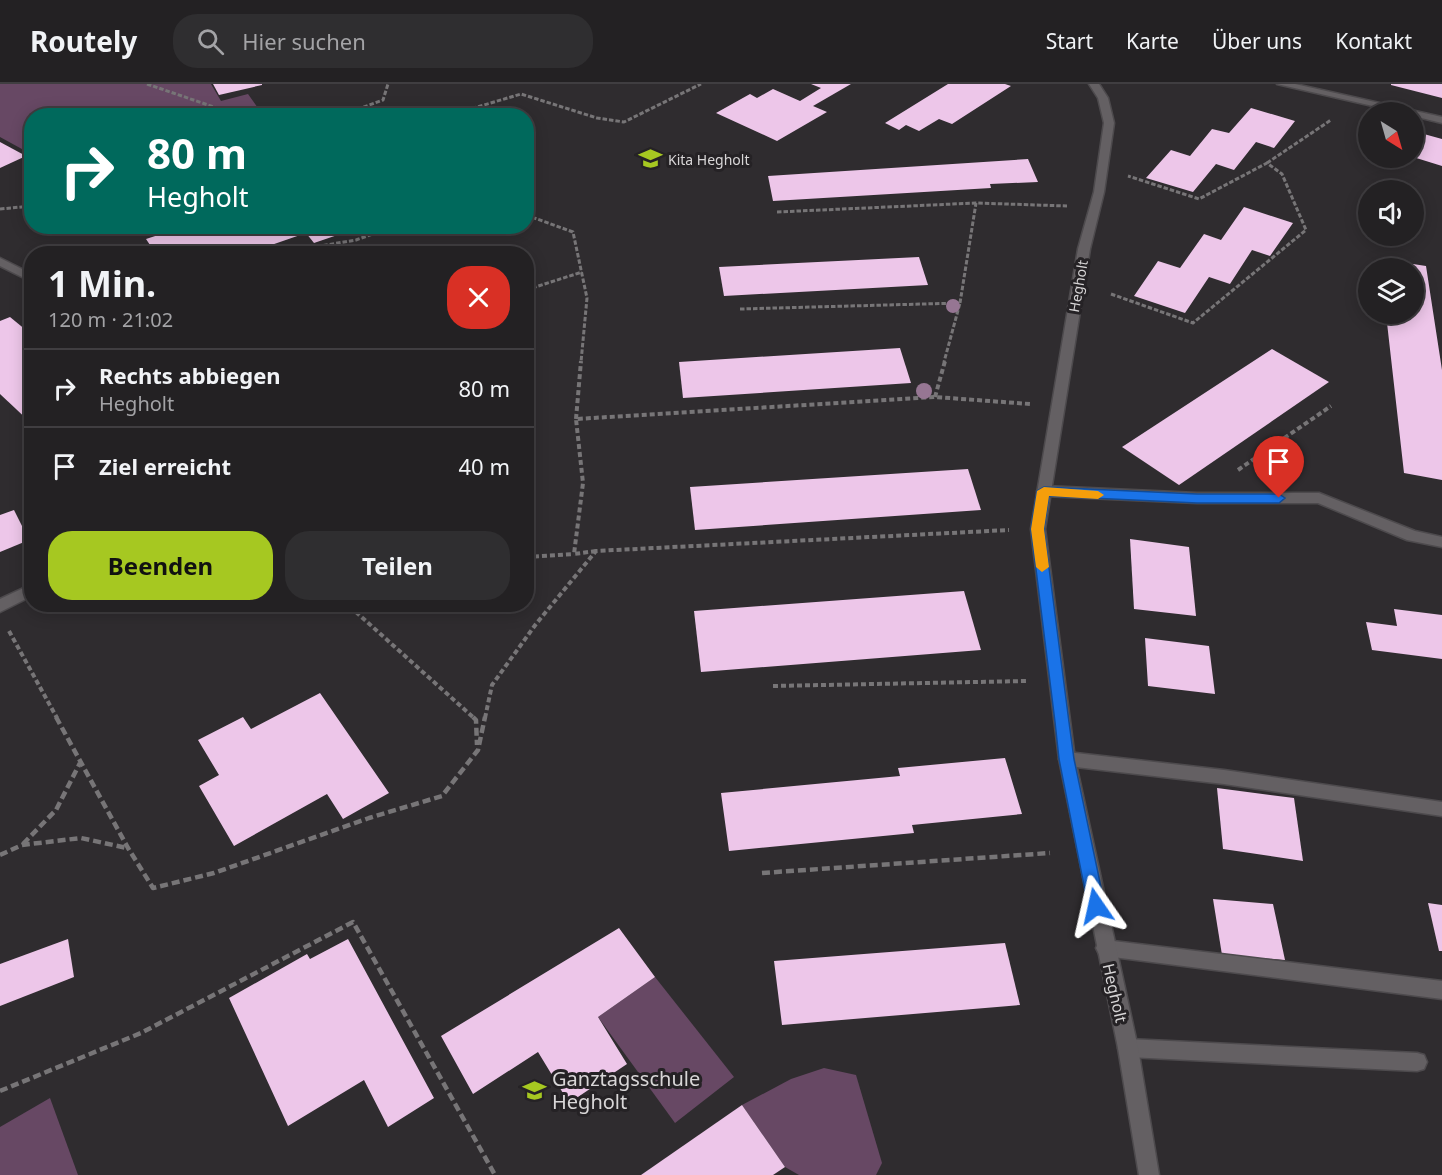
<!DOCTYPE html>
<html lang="de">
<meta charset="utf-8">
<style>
body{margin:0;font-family:"Noto Sans",sans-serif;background:#2f2e30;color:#f1f3f6;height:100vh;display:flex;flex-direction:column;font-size:22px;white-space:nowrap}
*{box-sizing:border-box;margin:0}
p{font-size:20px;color:#a3a3a6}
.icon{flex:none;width:33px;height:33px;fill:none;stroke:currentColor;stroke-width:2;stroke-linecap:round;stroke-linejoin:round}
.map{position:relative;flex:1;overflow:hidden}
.sheet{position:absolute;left:24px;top:162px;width:510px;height:366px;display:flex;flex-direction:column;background:#232123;border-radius:24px;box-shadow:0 3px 15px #0003,0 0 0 2px #403e41}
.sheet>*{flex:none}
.guide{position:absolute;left:24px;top:24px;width:510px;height:126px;border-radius:24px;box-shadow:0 3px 15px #0003,0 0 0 2px #403e41;background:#00695c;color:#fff;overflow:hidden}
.needle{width:39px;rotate:143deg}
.controls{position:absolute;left:1358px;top:18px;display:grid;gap:12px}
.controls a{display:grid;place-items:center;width:66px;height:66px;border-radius:50%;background:#232123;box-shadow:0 3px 15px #0003,0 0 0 2px #403e41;font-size:30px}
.pin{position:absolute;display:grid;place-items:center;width:51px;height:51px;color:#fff;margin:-62px -26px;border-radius:50% 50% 50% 0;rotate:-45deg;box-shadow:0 0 6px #0007}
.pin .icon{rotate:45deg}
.me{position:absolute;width:66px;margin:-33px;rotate:349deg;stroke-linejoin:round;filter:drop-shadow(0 0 4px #0008)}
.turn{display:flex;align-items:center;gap:21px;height:126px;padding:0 24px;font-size:27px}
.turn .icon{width:78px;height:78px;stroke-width:2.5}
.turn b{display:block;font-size:42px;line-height:51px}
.round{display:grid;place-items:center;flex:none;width:63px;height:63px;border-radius:24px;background:#2f2e30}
.overview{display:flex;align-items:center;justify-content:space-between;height:102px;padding:0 24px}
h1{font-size:36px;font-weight:700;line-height:45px}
.primary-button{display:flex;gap:12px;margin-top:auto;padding:12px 24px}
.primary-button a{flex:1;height:69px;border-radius:24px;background:#a6c821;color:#111;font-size:24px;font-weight:700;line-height:69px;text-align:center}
.primary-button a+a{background:#2f2e30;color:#f1f3f6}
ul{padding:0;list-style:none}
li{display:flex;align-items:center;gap:18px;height:78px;padding:0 24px;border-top:2px solid #403e41}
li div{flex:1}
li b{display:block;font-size:22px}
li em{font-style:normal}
header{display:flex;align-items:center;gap:36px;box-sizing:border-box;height:84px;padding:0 30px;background:#232123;border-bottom:2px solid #403e41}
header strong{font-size:28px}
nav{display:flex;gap:33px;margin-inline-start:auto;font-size:21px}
.search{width:420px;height:54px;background:#2f2e30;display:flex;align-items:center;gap:15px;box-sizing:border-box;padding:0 21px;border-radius:24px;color:#a3a3a6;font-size:22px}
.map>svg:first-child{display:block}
.green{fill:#674864}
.building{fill:#edc6e9}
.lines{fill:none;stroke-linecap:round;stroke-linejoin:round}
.lane-casing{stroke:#4d4a4d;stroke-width:3}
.street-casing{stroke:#4d4a4d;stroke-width:3}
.secondary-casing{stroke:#4d4a4d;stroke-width:3}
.path-far2{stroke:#777577;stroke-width:3;stroke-dasharray:4.5 2;stroke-linecap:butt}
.path-far1{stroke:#777577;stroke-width:4;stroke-dasharray:5 3;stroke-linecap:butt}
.path{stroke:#777577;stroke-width:4.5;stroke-dasharray:8 4;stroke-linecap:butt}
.lane{fill:#646063;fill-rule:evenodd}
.street{fill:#646063;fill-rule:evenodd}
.secondary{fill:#646063;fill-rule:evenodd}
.tree{fill:#967693}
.route{fill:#1a73e8;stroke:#114b97;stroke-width:1.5}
.slow{fill:#f59e0b}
.labels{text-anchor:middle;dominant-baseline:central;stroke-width:6;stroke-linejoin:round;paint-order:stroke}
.far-poi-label{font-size:14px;fill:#d8d6d7;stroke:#252225;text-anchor:start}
.far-street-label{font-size:14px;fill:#d8d6d7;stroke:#252225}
.street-label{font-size:16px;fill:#d8d6d7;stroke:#252225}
.near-poi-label{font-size:20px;fill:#d8d6d7;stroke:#252225;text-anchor:start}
</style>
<header>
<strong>Routely</strong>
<div class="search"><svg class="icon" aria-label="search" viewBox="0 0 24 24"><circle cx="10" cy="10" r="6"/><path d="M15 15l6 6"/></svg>Hier suchen</div>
<nav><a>Start</a><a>Karte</a><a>Über uns</a><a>Kontakt</a></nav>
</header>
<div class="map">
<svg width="1442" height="1091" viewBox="0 0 1442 1091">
<rect width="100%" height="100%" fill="#2f2c2f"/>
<!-- green -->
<g class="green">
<polygon points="0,0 211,0 221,17 248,10 263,31 274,28 277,31 32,32 31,76 31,70 0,53"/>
<polygon points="655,893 734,993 675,1039 598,933"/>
<polygon points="824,984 856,991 882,1079 876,1091 799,1091 785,1083 742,1021 791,995"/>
<polygon points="50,1014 78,1091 0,1091 0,1043"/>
</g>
<!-- building -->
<g class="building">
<polygon points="213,0 262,0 262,1 219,11"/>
<polygon points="811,0 851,0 813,22 827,28 777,57 716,29 750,10 757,14 773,5 800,17 821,4"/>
<polygon points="948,0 1005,0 1011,2 952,40 939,35 919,47 906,41 899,46 885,39"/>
<polygon points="1442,0 1442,14 1391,1 1391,0"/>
<polygon points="1251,24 1295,37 1274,64 1256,58 1234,86 1216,80 1193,108 1146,94 1171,66 1190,72 1212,45 1229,49"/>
<polygon points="1413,47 1442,55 1442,82 1413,73"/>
<polygon points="0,58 26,72 0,84"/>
<polygon points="1028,75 1038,98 990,100 991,104 773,117 768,92"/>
<polygon points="1244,123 1293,139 1270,172 1252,166 1230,200 1209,193 1185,229 1134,212 1158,177 1180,184 1204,150 1221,156"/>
<polygon points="186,142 361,142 361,143 314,159 306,149 245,170 240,170 234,161 209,170 156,170 146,155"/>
<polygon points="919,173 928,201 724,212 719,183"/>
<polygon points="1380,175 1426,182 1442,286 1442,396 1404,389 1386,230 1413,230 1413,184 1381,184"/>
<polygon points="10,233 32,251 32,340 0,310 0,237"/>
<polygon points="900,264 911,299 683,314 679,278"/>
<polygon points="1272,265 1329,298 1179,401 1122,363"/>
<polygon points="968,385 981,426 695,446 690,403"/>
<polygon points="14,426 29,456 0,468 0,431"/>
<polygon points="1130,455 1189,463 1196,532 1134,525"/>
<polygon points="964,507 981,566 701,588 694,527"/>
<polygon points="1394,525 1442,531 1442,575 1372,566 1366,538 1397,542"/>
<polygon points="1145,554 1209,562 1215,610 1148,602"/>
<polygon points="320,609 389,709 343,735 327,710 234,762 199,702 219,691 198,656 243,633 251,645"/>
<polygon points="1005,674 1022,730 912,741 914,749 729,767 721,709 900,692 898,684"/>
<polygon points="1217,704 1294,714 1303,777 1223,765"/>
<polygon points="1213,815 1273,820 1285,876 1222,871"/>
<polygon points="1428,819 1442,821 1442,867 1439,867"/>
<polygon points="619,844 655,893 598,933 627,980 569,1019 538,968 473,1010 441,952"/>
<polygon points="68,855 74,893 0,922 0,880"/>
<polygon points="348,855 434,1014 388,1043 364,996 288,1042 229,914 307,870 310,875"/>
<polygon points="1005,859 1020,921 782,941 774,877"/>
<polygon points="742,1021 785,1083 773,1091 641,1091"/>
</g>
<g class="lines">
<defs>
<g id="lane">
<polygon points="1044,402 1197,409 1319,409 1415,447 1442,453 1442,463 1407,456 1318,419 1197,419 1044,412 1037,407"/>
<polygon points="1067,668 1224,686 1442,718 1442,732 1224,700 1067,682 1061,680 1059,675 1061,670"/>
<polygon points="1105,856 1442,897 1442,915 1105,872 1099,870 1096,864 1099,858"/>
<polygon points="1128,955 1417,969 1424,971 1427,978 1424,985 1417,987 1128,973 1121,971 1118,964 1121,957"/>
</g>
<g id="street">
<polygon points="1277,0 1295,0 1442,33 1442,39 1413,32 1413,28 1399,28"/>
<polygon points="0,174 32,190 32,198 0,182"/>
<polygon points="32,500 32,512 0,528 0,515"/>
</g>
<polygon id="secondary" points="1089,0 1099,0 1108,14 1114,39 1104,108 1090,165 1045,445 1075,675 1138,964 1159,1091 1139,1091 1118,964 1059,675 1031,445 1078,165 1094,108 1104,39 1098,14"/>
</defs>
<!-- lane casing -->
<use href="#lane" class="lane-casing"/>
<!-- street casing -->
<use href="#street" class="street-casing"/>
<!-- secondary casing -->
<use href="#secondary" class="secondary-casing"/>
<!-- path-far2 -->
<g class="path-far2">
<polyline points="147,0 240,32"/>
<polyline points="339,32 383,16 388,0"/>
<polyline points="447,32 521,10 597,34 624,38 701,0"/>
<polyline points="1267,79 1331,36"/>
<polyline points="0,125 32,122"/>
<polyline points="777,128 976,119 1067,122"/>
<polyline points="526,131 573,148 587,214 581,278"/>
<polyline points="272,170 356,156 395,142"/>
<polyline points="526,206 582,188"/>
<polyline points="1111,210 1193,239 1306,146 1282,90 1267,79 1199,115 1128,92"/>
<polyline points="960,219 976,119"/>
<polyline points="740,225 960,219 944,278"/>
</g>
<!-- path-far1 -->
<g class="path-far1">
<polyline points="935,313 945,277"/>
<polyline points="576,335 581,277"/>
<polyline points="1238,386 1331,322"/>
<polyline points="596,467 574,470 583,399 576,335 935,313 1030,320"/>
<polyline points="526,473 574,470"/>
<polyline points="354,520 356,528 474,634"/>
<polyline points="9,547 57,634"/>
<polyline points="773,602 1026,597"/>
<polyline points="485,634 492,601 536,540 596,467 1009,446"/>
</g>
<!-- path -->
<g class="path">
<polyline points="56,633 128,764 153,804 214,789 369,734 442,712 478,666 485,633"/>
<polyline points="473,633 476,636 477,661"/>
<polyline points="23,760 56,726 80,679"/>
<polyline points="0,771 22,761 81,754 127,764"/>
<polyline points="762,789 1050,769"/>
<polyline points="0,1007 141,949 353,838 495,1091"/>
</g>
<!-- lane -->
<use href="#lane" class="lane"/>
<!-- street -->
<use href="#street" class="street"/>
<!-- secondary -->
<use href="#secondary" class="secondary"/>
</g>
<!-- trees -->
<g class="tree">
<circle cx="953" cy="222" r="7"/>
<circle cx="924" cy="307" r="8"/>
</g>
<!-- route -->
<polygon class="route" points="1044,403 1197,410 1279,410 1285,414 1279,419 1197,419 1049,412 1044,445 1069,638 1074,675 1105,822 1102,827 1096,829 1091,827 1088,822 1059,675 1055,638 1031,445 1037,407"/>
<!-- slow -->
<polygon class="slow" points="1044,403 1098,407 1104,411 1098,415 1049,412 1044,445 1049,483 1042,488 1036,483 1031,445 1037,407"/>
<!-- icons -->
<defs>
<symbol id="school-bare" viewBox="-9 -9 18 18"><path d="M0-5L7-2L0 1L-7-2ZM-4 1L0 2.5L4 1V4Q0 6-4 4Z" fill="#a6c821" stroke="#252225" stroke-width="2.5" paint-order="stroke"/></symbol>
</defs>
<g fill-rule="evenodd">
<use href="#school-bare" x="634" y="58" width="33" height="33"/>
<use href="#school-bare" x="518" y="990" width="33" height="33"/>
</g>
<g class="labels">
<!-- far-poi labels -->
<g class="far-poi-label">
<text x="668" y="75">Kita Hegholt</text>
</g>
<!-- far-street labels -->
<g class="far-street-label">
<text transform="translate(1078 202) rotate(-80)">Hegholt</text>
</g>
<!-- street labels -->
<g class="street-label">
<text transform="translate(1115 909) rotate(77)">Hegholt</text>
</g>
<!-- near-poi labels -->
<g class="near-poi-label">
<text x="552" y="994">Ganztagsschule<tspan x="552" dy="23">Hegholt</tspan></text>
</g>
</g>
</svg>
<div class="controls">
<a><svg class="needle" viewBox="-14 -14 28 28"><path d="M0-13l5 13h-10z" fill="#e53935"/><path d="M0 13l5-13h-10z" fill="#a3a3a6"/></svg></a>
<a><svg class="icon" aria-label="sound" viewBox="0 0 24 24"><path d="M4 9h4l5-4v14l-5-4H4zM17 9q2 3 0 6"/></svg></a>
<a><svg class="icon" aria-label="layers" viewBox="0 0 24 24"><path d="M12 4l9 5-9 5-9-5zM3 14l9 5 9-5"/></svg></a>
</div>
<div class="pin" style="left:1279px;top:414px;background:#d93025"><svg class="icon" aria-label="arrive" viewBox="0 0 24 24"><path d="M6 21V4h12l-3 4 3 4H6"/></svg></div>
<svg class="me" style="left:1096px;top:822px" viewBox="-20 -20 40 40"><path d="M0-17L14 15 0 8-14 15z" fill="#1a73e8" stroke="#fff" stroke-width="4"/></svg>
<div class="guide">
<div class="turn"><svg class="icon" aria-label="right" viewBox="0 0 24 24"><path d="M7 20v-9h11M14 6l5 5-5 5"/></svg><div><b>80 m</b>Hegholt</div></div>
</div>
<section class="sheet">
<div class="overview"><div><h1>1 Min.</h1><p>120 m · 21:02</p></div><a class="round" style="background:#d93025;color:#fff"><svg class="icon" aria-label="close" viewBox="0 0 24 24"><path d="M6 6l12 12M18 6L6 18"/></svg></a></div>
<ul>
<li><svg class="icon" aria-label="right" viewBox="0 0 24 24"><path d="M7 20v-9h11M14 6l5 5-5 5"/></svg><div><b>Rechts abbiegen</b><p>Hegholt</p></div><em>80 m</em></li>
<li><svg class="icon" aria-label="arrive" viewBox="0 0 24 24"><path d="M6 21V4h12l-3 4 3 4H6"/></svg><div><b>Ziel erreicht</b></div><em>40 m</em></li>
</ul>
<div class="primary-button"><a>Beenden</a><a>Teilen</a></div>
</section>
</div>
